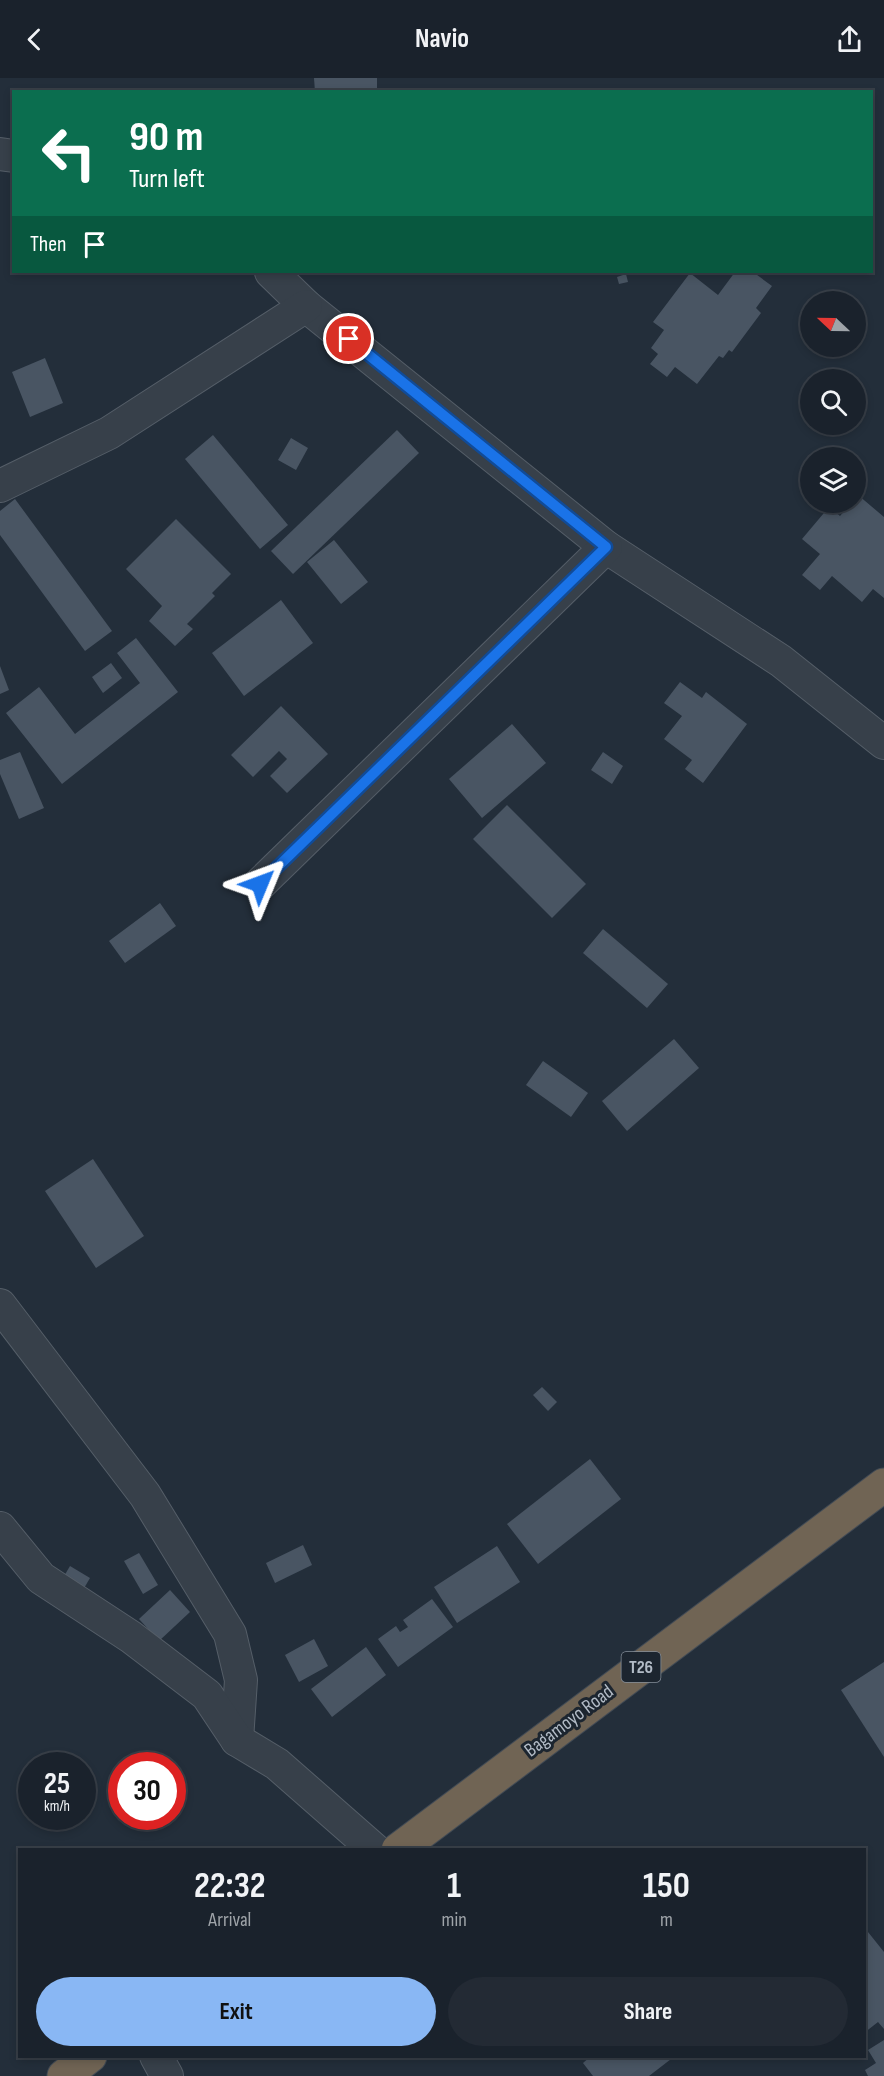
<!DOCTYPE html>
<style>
body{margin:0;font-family:"Sofia Sans Condensed",sans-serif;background:#232a34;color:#f1f3f6;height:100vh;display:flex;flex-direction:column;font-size:22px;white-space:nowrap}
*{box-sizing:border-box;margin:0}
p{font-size:20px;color:#9fa4a9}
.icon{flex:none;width:33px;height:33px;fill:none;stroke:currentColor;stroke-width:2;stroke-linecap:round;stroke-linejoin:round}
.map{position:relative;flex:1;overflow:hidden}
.side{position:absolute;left:18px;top:1770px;width:848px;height:210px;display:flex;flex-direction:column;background:#1a222c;border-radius:0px;box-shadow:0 3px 9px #0003,0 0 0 2px #383f48}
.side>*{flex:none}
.banner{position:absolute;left:12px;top:12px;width:861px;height:183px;border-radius:0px;box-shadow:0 3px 9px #0003,0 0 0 2px #383f48;background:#0b6e4f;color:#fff;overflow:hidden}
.needle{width:39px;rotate:292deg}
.tools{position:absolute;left:800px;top:213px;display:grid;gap:12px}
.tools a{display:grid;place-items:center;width:66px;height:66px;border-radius:50%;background:#1a222c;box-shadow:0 3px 9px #0003,0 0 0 2px #383f48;font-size:30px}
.speed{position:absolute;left:18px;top:1674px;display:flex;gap:12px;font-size:30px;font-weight:700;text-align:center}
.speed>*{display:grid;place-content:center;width:78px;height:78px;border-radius:50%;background:#1a222c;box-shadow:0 3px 9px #0003,0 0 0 2px #383f48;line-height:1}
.speed small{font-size:15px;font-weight:400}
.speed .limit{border:9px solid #d22;background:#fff;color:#111}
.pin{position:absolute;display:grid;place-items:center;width:51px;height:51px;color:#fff;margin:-26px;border:3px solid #fff;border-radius:50%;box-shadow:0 2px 6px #0007}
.me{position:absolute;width:66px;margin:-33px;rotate:46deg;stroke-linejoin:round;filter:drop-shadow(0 0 4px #0008)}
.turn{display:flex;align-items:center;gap:21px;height:126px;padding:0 18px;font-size:27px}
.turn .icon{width:78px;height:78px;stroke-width:2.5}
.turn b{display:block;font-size:42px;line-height:51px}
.then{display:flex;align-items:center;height:57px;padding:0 18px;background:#0003;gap:12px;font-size:22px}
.eta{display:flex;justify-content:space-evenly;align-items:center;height:102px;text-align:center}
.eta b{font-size:36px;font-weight:700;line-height:42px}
.cta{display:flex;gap:12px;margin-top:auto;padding:12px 18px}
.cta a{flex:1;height:69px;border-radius:36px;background:#89b7f4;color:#111;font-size:24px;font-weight:700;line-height:69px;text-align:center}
.cta a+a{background:#232a34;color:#f1f3f6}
header{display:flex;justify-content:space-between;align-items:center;height:78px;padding:0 18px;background:#1a222c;font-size:27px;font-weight:700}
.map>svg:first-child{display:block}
.building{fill:#495563}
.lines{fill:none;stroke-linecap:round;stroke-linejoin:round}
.street-casing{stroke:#555e68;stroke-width:34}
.highway-casing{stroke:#424b55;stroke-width:35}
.street{stroke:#37404a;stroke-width:32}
.highway{stroke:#706454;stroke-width:33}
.route-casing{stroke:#114b97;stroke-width:15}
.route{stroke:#1a73e8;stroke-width:10}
.labels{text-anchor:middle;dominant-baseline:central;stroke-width:6;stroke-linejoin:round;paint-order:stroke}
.shield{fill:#1c252f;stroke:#858e99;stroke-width:1.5}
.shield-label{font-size:18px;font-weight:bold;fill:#b2bbc6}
.street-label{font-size:20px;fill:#b2bbc6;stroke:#1c252f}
</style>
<header><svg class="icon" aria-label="back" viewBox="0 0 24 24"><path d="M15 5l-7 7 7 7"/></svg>Navio<svg class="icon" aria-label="share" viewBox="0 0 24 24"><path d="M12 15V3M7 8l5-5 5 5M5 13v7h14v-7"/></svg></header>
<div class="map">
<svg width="884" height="1998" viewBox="0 0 884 1998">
<rect width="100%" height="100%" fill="#232e3a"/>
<!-- building -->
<g class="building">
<polygon points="314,0 377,0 377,11 315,14"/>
<polygon points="735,194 753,194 772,208 756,230 761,235 732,274 729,272 723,280 719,278 697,306 675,289 667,299 650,286 658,276 651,270 664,252 653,244 690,195 718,217"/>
<polygon points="626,196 628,204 619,206 617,199"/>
<polygon points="45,280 63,325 30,339 12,294"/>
<polygon points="397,352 419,375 293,496 271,473"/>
<polygon points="213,357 288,447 260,471 185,381"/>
<polygon points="291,360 308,370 296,392 278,382"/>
<polygon points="858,417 884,439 884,520 873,511 862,524 832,498 820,512 802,497 820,476 802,461 829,429 840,438 852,424 855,424 855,421"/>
<polygon points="15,421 112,553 85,573 0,457 0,433"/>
<polygon points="176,441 231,496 212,515 215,518 187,546 193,551 175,568 149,543 162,528 126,491"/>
<polygon points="334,462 368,504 341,526 307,484"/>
<polygon points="281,522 313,565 244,618 212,575"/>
<polygon points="136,560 178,614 62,706 6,635 39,609 75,656 140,605 117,575"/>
<polygon points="111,585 122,600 103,615 92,599"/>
<polygon points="0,588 9,612 0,616"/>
<polygon points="680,604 702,620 706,614 747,646 703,705 685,691 692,682 664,661 682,638 664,625"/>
<polygon points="281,628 328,676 287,715 270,698 287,681 279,673 253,699 231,677"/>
<polygon points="512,646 546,685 482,740 449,701"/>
<polygon points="20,674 44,730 19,741 0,696 0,682"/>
<polygon points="603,674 623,688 612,706 591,692"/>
<polygon points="507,727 586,806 552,840 473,761"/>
<polygon points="160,825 176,848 125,885 109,863"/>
<polygon points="603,851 668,906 647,930 583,875"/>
<polygon points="674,961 699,990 627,1053 602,1023"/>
<polygon points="543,983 588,1015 571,1039 526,1007"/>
<polygon points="93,1081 144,1158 96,1190 45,1113"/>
<polygon points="542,1309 557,1324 548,1333 533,1317"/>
<polygon points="590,1381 621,1421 538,1486 507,1446"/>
<polygon points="303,1467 312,1487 275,1505 266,1485"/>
<polygon points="497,1468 520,1504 457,1545 434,1509"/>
<polygon points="139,1475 158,1507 143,1516 124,1483"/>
<polygon points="70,1488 90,1500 80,1517 60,1505"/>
<polygon points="170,1512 190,1534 159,1563 139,1541"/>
<polygon points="432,1521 453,1549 398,1589 378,1561 396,1548 400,1554 408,1549 403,1542"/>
<polygon points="314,1561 328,1588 299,1604 285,1577"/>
<polygon points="366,1569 386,1597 332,1639 311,1611"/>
<polygon points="884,1584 884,1679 841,1612"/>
<polygon points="864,1849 884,1874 884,1951 878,1944 864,1955"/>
<polygon points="884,1962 884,1998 868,1998 865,1992 876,1985 868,1972"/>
<polygon points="591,1978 675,1978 649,1998 593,1998 583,1985"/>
</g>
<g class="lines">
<defs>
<g id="street">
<polyline points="0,76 14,78"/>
<polyline points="271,194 306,228 606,469 781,583 884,665"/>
<polyline points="0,408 109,355 306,228"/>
<polyline points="260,806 606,469"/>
<polyline points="0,1227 145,1417 230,1556 241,1602 237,1662"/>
<polyline points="0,1450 41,1500 131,1559 207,1617 237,1662 277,1686 375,1772"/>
<polyline points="156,1978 167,1998"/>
</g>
<g id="highway">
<polyline points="398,1772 884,1407"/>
<polyline points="64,1998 90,1978"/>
</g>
</defs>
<!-- street casing -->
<use href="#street" class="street-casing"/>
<!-- highway casing -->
<use href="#highway" class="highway-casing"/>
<!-- street -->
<use href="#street" class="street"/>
<!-- highway -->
<use href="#highway" class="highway"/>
</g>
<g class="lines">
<defs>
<polyline id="route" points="260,806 606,469 349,261"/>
</defs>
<!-- route casing -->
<use href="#route" class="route-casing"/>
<!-- route -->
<use href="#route" class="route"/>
</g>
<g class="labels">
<!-- shield labels -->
<rect class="shield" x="621.5" y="1574" width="39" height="30" rx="4.5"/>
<g class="shield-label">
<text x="641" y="1589">T26</text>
</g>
<!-- street labels -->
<g class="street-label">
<text transform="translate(569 1643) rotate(-37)">Bagamoyo Road</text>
</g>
</g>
</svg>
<div class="tools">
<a><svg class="needle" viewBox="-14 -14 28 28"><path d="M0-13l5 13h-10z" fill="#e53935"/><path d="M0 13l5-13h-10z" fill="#9fa4a9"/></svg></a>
<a><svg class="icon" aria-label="search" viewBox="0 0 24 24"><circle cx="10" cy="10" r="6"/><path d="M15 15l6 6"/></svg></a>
<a><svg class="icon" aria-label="layers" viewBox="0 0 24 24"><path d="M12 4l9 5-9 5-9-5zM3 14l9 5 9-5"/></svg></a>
</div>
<div class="speed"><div>25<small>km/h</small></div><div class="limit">30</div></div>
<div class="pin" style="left:349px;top:261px;background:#d93025"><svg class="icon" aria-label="arrive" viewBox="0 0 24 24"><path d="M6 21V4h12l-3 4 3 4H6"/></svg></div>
<svg class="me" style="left:260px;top:806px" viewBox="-20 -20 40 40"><path d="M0-17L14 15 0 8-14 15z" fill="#1a73e8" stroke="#fff" stroke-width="4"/></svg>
<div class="banner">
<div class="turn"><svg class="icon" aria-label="left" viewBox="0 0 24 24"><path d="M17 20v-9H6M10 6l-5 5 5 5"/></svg><div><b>90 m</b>Turn left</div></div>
<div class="then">Then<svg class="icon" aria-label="arrive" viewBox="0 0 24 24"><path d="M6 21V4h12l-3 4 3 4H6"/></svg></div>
</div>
<section class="side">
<div class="eta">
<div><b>22:32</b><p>Arrival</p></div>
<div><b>1</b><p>min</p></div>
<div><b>150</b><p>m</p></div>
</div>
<div class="cta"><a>Exit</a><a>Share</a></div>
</section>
</div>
